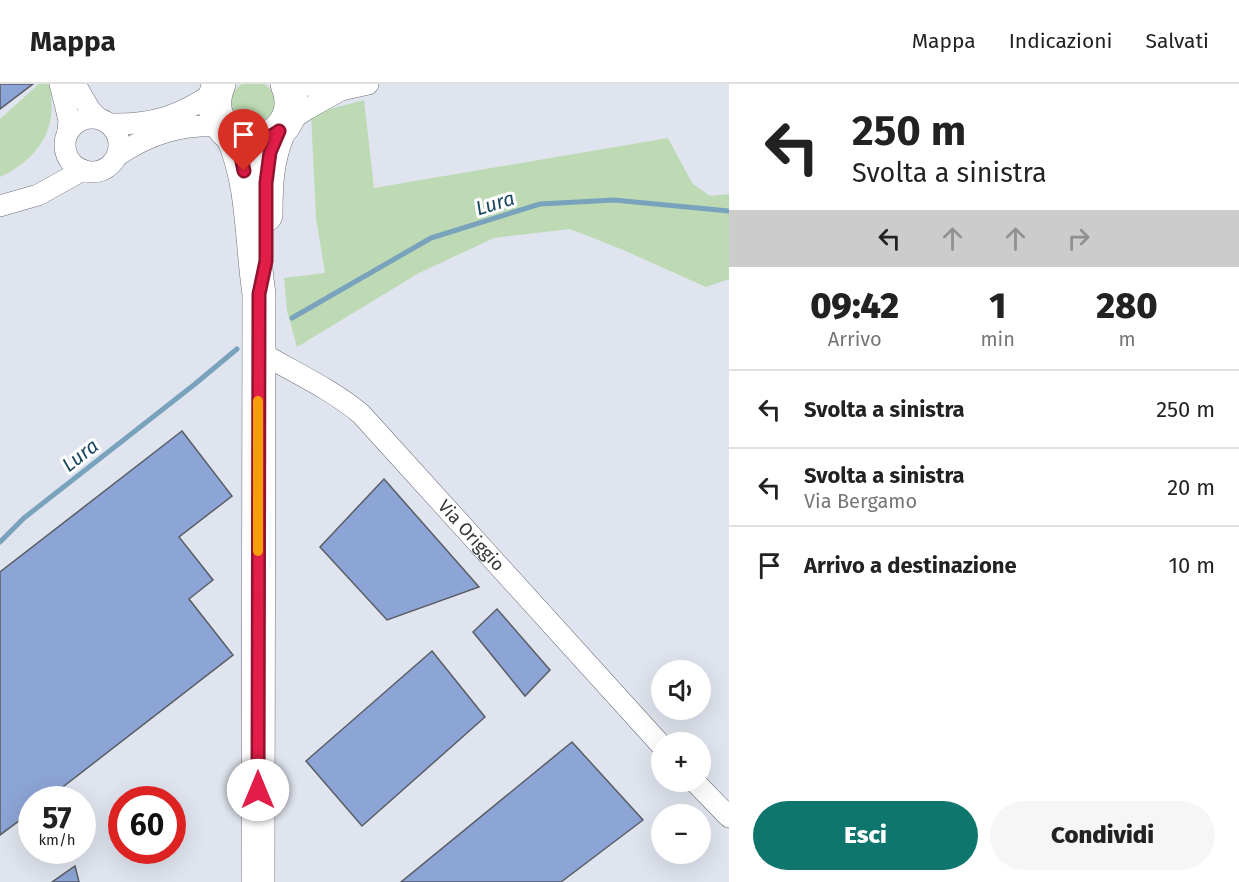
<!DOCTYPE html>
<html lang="it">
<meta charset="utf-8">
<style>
body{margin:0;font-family:"Fira Sans",sans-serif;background:#f6f6f6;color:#222;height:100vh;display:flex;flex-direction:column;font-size:22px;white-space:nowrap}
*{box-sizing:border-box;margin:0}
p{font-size:20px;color:#767676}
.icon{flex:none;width:33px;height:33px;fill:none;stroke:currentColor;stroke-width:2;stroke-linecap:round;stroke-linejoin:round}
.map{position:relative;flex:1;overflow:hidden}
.details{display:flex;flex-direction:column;background:#fff;width:510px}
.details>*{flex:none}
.banner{background:#fff;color:#222;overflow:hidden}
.fabs{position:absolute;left:651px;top:576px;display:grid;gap:12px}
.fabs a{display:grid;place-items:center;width:60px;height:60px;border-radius:50%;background:#fff;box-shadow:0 6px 24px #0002;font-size:30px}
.speed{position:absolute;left:18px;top:702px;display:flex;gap:12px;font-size:30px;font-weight:700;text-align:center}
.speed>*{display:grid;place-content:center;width:78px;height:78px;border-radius:50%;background:#fff;box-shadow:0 6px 24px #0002;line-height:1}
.speed small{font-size:15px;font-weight:400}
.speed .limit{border:9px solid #d22;background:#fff;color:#111}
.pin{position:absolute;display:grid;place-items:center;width:51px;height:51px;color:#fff;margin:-62px -26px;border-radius:50% 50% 50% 0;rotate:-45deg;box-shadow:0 0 6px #0007}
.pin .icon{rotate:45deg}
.me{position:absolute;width:66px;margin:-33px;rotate:0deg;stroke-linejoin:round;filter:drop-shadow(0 0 4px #0008)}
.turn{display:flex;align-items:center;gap:21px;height:126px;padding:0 24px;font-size:27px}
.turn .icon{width:78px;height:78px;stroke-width:2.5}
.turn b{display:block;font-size:42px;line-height:51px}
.lanes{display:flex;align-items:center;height:57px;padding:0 24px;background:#0003;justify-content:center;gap:30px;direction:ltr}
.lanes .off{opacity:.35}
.eta{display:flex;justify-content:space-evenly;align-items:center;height:102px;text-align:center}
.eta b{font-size:36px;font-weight:800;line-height:42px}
.button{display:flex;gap:12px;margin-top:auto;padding:12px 24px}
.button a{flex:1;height:69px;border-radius:36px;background:#0f766e;color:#fff;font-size:24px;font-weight:800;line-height:69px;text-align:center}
.button a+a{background:#f6f6f6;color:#222}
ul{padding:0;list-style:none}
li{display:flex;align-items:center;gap:18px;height:78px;padding:0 24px;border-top:2px solid #e0e0e0}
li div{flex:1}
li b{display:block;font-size:22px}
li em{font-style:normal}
header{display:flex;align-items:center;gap:36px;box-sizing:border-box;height:84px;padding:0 30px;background:#fff;border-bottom:2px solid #e0e0e0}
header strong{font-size:28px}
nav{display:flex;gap:33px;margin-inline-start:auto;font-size:21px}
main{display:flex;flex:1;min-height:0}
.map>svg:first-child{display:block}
.green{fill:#bddab4}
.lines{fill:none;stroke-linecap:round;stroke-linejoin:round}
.stream{stroke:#79a2bd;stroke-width:5}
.building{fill:#8ca4d6;stroke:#595d65;stroke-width:1.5}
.street-casing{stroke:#6c7079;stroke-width:22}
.primary-casing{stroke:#6c7079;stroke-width:34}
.street{stroke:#fff;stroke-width:21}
.primary{stroke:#fff;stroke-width:33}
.route-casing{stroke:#92132f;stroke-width:15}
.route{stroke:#e11d48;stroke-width:10}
.slow{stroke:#f59e0b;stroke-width:10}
.labels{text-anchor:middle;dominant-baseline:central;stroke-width:6;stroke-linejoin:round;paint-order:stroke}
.street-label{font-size:18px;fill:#34363a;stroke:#fff}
.water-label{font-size:20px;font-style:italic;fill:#1a4760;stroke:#fff}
</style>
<header>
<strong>Mappa</strong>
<nav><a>Mappa</a><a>Indicazioni</a><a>Salvati</a></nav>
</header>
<main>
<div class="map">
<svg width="729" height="798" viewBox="0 0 729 798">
<rect width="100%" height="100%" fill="#dfe4ee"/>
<!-- green -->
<g class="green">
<circle cx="253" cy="19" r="22"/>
<path d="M39,0H50C51,12 53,27 50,38C44,64 23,83 0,93V35Z"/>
<polygon points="364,16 374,104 668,54 692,99 710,112 729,110 729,195 706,203 621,165 570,145 494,154 419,189 297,263 287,227 284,194 325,189 316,134 311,30"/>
</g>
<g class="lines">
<!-- stream -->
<g class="stream">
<polyline points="292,234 431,154 540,120 614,116 729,127"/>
<polyline points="0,458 24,434 195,300 237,265"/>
</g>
</g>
<!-- building -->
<g class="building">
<polygon points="0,0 33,0 0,25"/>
<polygon points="182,347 232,412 179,453 213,496 189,515 233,571 46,716 32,716 32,727 0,751 0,488"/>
<polygon points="384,395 479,503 387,536 320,463"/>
<polygon points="497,525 550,586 525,612 473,548"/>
<polygon points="432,567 485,633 362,742 306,677"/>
<polygon points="572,658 643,736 561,798 401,798"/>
<polygon points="75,782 79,798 52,798"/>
</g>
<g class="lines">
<defs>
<g id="street">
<polyline points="60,0 69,36 68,47"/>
<polyline points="75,0 90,26 97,33"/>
<polyline points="301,0 341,6"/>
<circle cx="92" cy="61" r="27"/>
<polyline points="286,39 307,25 341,6 368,0"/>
<path d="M110,40C153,41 181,32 216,7"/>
<path d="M117,72C150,49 182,40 222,42"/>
<polyline points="0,122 38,111 83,86"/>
<path id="s1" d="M258,267C293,288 330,304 361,330L662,662"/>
<polyline points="695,698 729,733"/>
</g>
<g id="primary">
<path d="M219,0C214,12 212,24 219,36C242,81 308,49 287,0"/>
<path d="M232,51C254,101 251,157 259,210L258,798"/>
<path d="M266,131C266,99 267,76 279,47"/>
</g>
</defs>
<!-- street casing -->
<use href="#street" class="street-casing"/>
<!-- primary casing -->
<use href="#primary" class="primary-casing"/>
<!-- street -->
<use href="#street" class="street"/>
<!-- primary -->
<use href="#primary" class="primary"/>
</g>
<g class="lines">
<defs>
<path id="route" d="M244,87L240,68L232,51C250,60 264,58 279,47L270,68L266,99V177L259,210L258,706"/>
</defs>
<!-- route casing -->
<use href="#route" class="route-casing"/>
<!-- route -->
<use href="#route" class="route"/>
<!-- slow -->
<polyline class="slow" points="258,467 258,317"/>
</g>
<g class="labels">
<!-- street labels -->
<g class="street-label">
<text stroke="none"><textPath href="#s1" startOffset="285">Via Origgio</textPath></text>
</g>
<!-- water labels -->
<g class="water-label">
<text transform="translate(495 119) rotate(-17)">Lura</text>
<text transform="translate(80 371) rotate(-38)">Lura</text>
</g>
</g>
</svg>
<div class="fabs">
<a><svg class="icon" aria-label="sound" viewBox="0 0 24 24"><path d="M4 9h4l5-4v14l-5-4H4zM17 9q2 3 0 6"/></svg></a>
<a>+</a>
<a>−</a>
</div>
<div class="speed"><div>57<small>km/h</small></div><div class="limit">60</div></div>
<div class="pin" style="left:244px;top:87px;background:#d93025"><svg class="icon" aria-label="arrive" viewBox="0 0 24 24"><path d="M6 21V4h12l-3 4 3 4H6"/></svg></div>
<svg class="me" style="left:258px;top:706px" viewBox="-20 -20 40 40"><circle r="19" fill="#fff"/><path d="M0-13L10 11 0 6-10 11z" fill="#e11d48"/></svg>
</div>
<section class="details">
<div class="banner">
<div class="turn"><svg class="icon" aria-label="left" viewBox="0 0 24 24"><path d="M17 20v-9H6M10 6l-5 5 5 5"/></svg><div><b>250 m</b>Svolta a sinistra</div></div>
<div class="lanes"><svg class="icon" aria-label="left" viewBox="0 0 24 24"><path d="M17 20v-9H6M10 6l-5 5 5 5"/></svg><svg class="icon off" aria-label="ahead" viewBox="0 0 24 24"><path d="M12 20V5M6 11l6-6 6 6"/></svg><svg class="icon off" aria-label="ahead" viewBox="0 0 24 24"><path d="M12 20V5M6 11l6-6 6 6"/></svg><svg class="icon off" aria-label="right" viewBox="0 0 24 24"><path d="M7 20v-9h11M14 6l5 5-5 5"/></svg></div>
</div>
<div class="eta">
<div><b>09:42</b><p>Arrivo</p></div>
<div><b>1</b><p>min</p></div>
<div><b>280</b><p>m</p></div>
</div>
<ul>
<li><svg class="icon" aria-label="left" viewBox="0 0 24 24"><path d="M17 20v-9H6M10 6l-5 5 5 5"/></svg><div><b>Svolta a sinistra</b></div><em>250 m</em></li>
<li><svg class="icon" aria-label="left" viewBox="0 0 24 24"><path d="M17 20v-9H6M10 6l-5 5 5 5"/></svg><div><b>Svolta a sinistra</b><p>Via Bergamo</p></div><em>20 m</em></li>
<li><svg class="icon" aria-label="arrive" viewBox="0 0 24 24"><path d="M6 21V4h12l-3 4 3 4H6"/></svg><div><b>Arrivo a destinazione</b></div><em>10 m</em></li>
</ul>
<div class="button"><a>Esci</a><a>Condividi</a></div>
</section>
</main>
